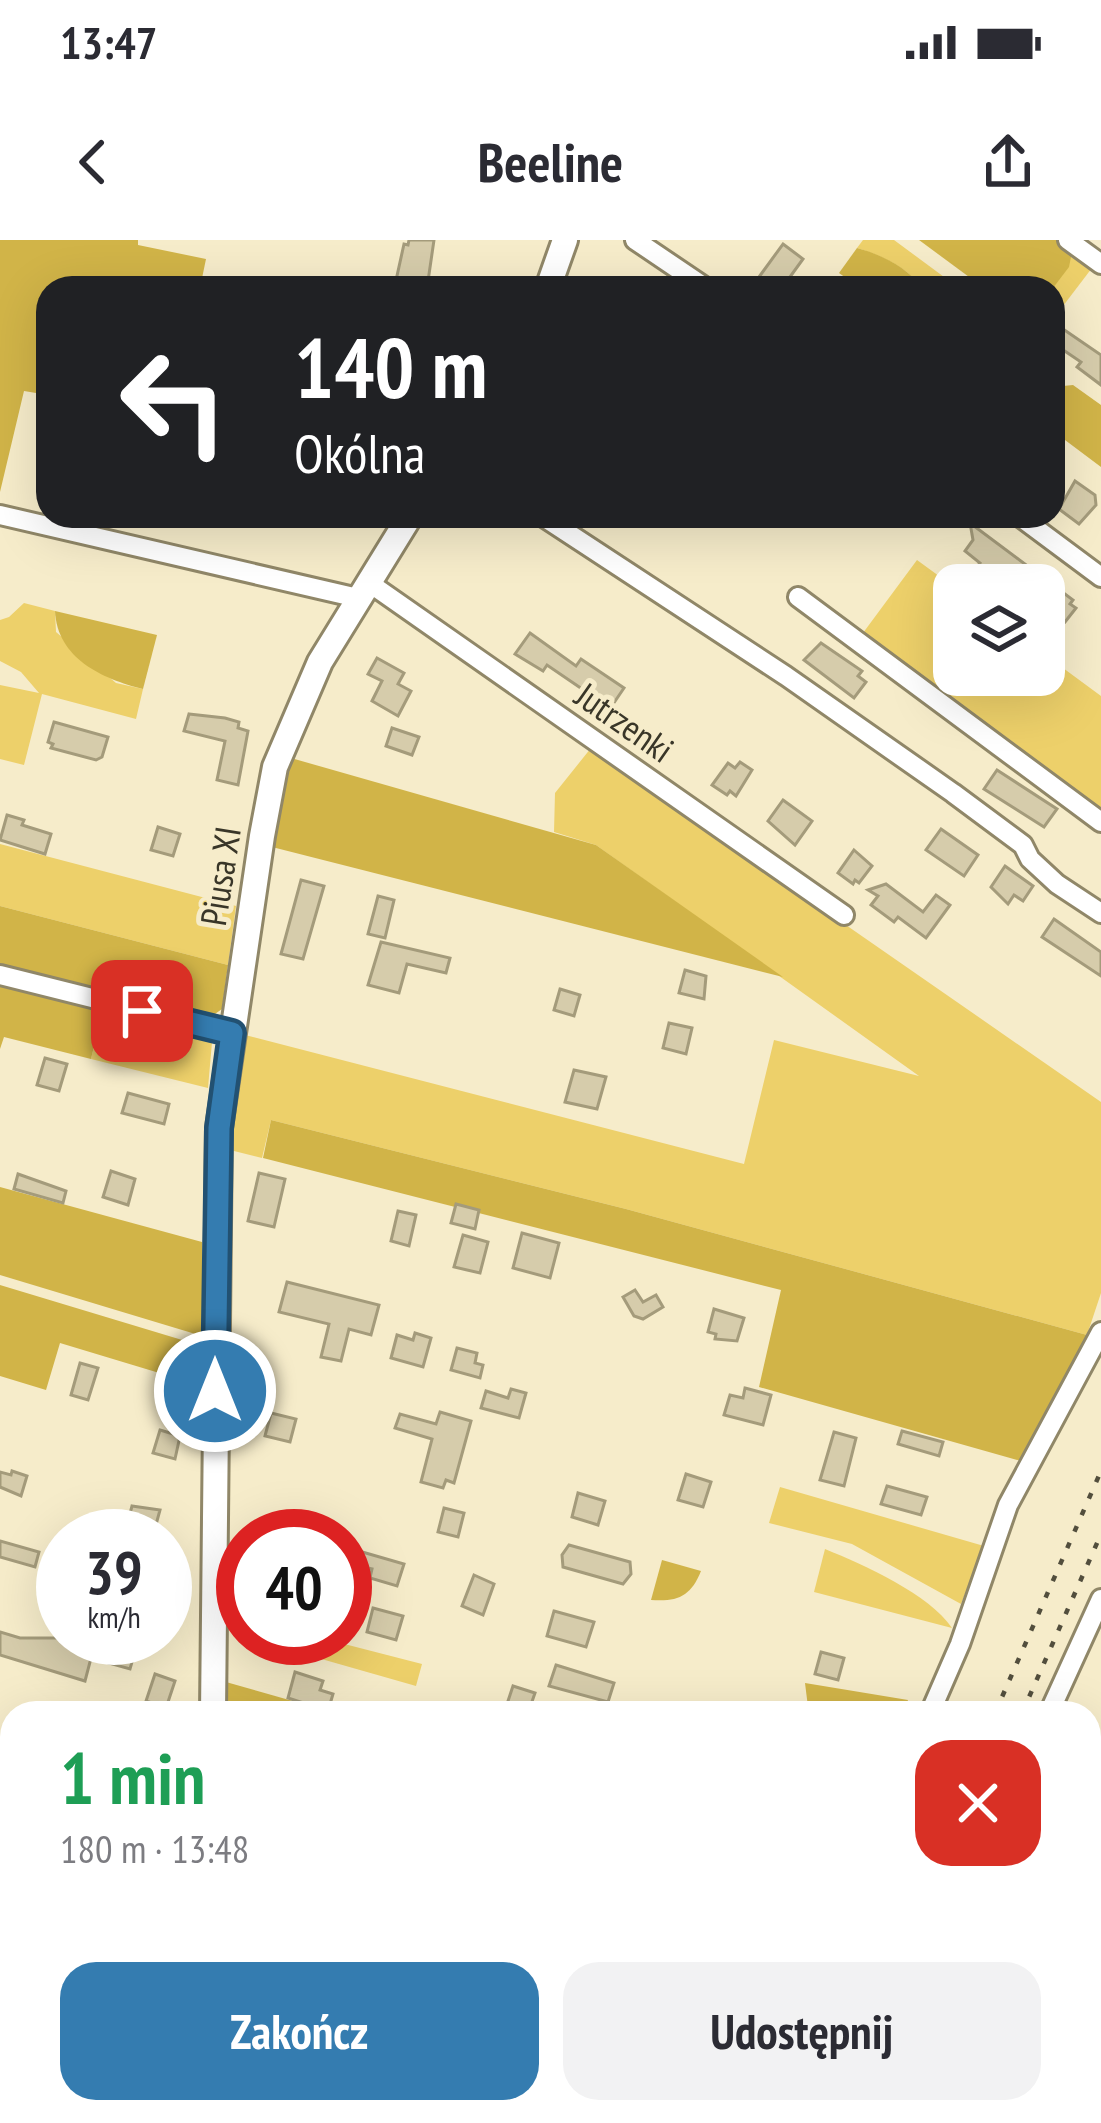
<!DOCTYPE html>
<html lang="pl">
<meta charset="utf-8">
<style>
body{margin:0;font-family:"PT Sans Narrow",sans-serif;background:#f2f2f3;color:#2b2b33;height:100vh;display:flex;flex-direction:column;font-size:45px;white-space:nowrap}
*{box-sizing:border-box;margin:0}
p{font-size:39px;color:#7c7c81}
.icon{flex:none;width:66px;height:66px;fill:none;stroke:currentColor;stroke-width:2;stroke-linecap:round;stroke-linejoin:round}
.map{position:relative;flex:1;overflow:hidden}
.drawer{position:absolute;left:0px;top:1461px;width:1101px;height:423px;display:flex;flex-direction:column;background:#fff;border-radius:36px 36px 0 0;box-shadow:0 12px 48px #0002}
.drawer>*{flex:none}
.hud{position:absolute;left:36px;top:36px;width:1029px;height:252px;border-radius:36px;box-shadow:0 12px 48px #0002;background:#202124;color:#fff;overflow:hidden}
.controls{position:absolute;left:933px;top:324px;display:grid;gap:24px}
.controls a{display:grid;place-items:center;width:132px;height:132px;border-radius:24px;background:#fff;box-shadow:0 12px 48px #0002;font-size:60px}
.speed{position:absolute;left:36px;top:1269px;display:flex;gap:24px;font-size:60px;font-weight:700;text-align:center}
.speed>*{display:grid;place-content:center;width:156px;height:156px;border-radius:50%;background:#fff;box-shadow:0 12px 48px #0002;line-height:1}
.speed small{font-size:30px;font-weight:400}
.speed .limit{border:18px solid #d22;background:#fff;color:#111}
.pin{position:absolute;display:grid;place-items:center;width:102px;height:102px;color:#fff;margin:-51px;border-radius:24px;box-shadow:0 6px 18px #0006}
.me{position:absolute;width:132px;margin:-66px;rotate:0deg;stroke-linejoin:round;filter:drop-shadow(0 0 9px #0008)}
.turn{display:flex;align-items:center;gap:42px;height:252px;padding:0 60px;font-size:54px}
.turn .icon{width:156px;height:156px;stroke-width:2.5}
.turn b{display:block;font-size:84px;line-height:102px}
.round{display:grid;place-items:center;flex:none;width:126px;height:126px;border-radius:36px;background:#f2f2f3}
.summary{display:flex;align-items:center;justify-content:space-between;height:204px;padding:0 60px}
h1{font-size:72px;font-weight:800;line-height:90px;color:#1e9e55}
.action{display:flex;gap:24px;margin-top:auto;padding:24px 60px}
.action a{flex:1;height:138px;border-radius:36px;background:#347cb0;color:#fff;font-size:48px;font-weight:800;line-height:138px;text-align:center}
.action a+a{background:#f2f2f3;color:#2b2b33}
.status{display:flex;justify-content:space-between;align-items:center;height:84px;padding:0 60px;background:#fff;direction:ltr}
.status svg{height:33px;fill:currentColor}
header{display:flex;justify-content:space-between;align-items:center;height:156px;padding:0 60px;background:#fff;font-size:54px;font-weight:800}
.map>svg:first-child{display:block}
.green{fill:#edd06a}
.forest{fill:#d1b448}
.building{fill:#d6ccab;stroke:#a49b7b;stroke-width:3}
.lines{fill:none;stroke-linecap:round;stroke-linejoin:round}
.minor-casing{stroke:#908768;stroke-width:24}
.tertiary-casing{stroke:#908768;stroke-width:30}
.minor{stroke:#fff;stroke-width:18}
.tertiary{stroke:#fff;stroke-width:24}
.rail{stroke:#524e3d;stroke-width:4.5;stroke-dasharray:6 12;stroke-linecap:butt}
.route-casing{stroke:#225172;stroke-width:30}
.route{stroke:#347cb0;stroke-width:21}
.labels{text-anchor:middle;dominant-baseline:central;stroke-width:10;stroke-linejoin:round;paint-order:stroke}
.street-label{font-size:36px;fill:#393628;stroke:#f6ecca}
</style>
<div class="status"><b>13:47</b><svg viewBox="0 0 49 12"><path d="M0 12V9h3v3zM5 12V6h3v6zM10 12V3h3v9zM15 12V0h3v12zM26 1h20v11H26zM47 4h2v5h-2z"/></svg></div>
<header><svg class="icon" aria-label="back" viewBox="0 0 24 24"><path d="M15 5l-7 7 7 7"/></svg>Beeline<svg class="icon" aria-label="share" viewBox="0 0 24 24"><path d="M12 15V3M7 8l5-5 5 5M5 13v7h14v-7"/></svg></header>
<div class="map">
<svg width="1101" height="1883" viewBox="0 0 1101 1883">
<rect width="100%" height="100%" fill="#f6ecca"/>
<!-- green -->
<g class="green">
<path d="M863,0H894L959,48H923C906,27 883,16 857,8Z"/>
<polygon points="1072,12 1095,24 1063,66 1053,58 1053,48"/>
<polygon points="917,320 954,347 954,435 1044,435 1044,414 1101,456 1101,572 860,397"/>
<polygon points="24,363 55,371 56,392 116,443 143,449 136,479 42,454 24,525 0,519 0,445 39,453 21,432 0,421 0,380 9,377"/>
<polygon points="591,508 1101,862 1101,1053 1087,1095 626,969 271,880 262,918 230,910 245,795 744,924 774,800 919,836 596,605 554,592 555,553"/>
<polygon points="0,604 236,666 228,725 0,666"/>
<polygon points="103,769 212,802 208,848 91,819"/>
<polygon points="780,1247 984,1306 961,1364 852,1304 769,1283"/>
<path d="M825,1309C864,1325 929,1354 952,1388L814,1352Z"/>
<polygon points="248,1398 321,1398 422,1424 416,1446"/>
</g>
<!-- forest -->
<g class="forest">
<polygon points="0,0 138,0 138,5 206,19 200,48 48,48 45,83 48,155 24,151 0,252"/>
<polygon points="919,0 1056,0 1072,12 1069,27 1053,48 984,48"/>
<path d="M857,8C883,15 906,27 923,48H860L839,33Z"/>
<polygon points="1053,139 1063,146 1073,145 1101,165 1101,227 1053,191"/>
<path d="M55,371L157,395L143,449C102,439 57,418 55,371Z"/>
<polygon points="291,518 596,605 783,737 272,607"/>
<polygon points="0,666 228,725 222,769 205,781 0,737"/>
<polygon points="0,742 103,769 91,819 4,797 0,809"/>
<polygon points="271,880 626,969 1087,1095 1021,1221 759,1147 781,1050 263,918"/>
<polygon points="0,947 202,1002 202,1096 0,1035"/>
<polygon points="0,1045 202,1106 199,1145 60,1103 46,1150 0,1136"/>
<path d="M662,1320L701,1331C691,1356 678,1362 651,1360Z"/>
<polygon points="226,1442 335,1473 226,1473"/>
<polygon points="805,1443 908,1460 903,1473 814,1473 808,1467"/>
<polygon points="392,1872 602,1872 596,1883 388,1883"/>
</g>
<!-- building -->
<g class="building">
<polygon points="409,0 434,0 427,48 395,45 404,4 408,5"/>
<polygon points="783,4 803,19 782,48 774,48 759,37"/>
<polygon points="1063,89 1101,115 1101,145 1077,127 1081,122 1053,103"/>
<polygon points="1075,241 1095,255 1096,265 1079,284 1059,269"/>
<polygon points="970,283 1073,360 1070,364 1076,368 1065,382 1044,370 1044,345 964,345 980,323 965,311 973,300"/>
<polygon points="530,393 576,426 581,419 624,448 605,476 580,459 585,451 547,425 543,431 515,414"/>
<polygon points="821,403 862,431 858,436 866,442 854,458 804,420"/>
<polygon points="377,418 404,433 398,444 411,451 398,476 372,461 382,441 368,434"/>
<polygon points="189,474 225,478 239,482 238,488 248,491 238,545 217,540 225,501 184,491"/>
<polygon points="54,482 108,497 102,517 96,520 51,508 53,504 48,502"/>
<polygon points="392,488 419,497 412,515 386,506"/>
<polygon points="740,522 752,530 736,556 730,551 727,555 712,545 728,523 735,528"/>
<polygon points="997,530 1057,569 1044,587 984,549"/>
<polygon points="783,560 812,581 795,605 768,581"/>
<polygon points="7,575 24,580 22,585 51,594 45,614 0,600"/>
<polygon points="158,587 180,594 173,616 151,610"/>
<polygon points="941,589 978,615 964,636 926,610"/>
<polygon points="854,610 872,626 859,643 855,640 853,644 838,633"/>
<polygon points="1005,626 1033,646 1023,661 1014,655 1008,664 991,647"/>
<polygon points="301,640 324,646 303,719 281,714"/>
<polygon points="886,644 923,672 936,655 950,665 926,698 898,677 894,682 871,665 878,656 868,650"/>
<polygon points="378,656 394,660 385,698 368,694"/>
<polygon points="1054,679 1101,712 1101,736 1042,697"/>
<polygon points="381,702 450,718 446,733 407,724 399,753 368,745"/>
<polygon points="685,730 706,736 704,759 679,753"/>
<polygon points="560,749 580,755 574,776 554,770"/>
<polygon points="669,783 692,788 686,814 663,808"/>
<polygon points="45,818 67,824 59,851 37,845"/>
<polygon points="574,830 606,837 597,869 565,862"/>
<polygon points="128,853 169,864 164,884 122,873"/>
<polygon points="111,931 135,939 128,965 103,957"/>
<polygon points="259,933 285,939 274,987 248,981"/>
<polygon points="18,934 66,951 63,963 14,949"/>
<polygon points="456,964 479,970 475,989 451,983"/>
<polygon points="398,971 416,975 409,1006 391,1001"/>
<polygon points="522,993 559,1003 550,1038 513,1028"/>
<polygon points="463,995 488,1002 480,1033 454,1027"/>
<polygon points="287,1042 379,1065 371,1095 349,1089 341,1121 321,1117 329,1084 279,1072"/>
<polygon points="635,1050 643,1062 656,1055 663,1067 643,1079 634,1076 623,1057"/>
<polygon points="714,1069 744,1078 737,1101 715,1099 716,1094 708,1092"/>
<polygon points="415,1093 431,1098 423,1127 391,1118 397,1095 413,1100"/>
<polygon points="457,1108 477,1113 475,1123 483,1125 480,1138 451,1130"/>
<polygon points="80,1123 98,1128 88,1160 71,1155"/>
<polygon points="170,1137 190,1142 183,1169 162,1163"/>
<polygon points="745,1148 771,1155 763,1185 724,1175 730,1155 743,1158"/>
<polygon points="511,1149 526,1153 519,1178 481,1168 486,1151 508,1158"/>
<polygon points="440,1172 471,1181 454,1243 446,1240 443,1248 421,1242 432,1199 395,1188 400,1174 436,1184"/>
<polygon points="271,1173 296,1179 290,1202 265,1196"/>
<polygon points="160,1190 180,1196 175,1219 153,1213"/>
<polygon points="902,1191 943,1202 939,1216 898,1204"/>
<polygon points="834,1192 856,1198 844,1246 820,1240"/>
<polygon points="12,1231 27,1236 21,1256 0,1247 0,1232 11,1235"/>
<polygon points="686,1234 711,1242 703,1267 678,1260"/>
<polygon points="887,1246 927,1257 921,1275 881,1264"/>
<polygon points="578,1253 605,1261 598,1285 572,1277"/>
<polygon points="132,1266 160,1270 154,1292 128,1281"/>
<polygon points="444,1268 464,1273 458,1297 438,1292"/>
<polygon points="0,1301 39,1312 35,1327 0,1317"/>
<polygon points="569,1305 630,1322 631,1334 623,1344 563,1327 562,1315"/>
<polygon points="345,1307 404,1324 397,1346 370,1338 372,1329 345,1323"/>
<polygon points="474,1335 494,1344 483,1375 462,1366"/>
<polygon points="373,1368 403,1376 396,1400 367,1392"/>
<polygon points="554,1371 594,1382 586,1407 547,1396"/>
<polygon points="0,1392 20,1398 93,1398 92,1402 134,1415 130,1429 91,1418 85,1441 0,1415"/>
<polygon points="821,1412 844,1418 838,1440 815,1434"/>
<polygon points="556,1425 614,1443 608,1462 549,1446"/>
<polygon points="295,1432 323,1441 320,1450 333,1454 328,1471 288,1458"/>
<polygon points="155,1434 175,1441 166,1468 146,1461"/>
<polygon points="513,1446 535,1453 528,1473 505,1470"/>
</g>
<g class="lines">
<defs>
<g id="minor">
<polyline points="635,0 706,48"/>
<polyline points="1068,0 1101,24"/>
<polyline points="0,275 358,358"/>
<polyline points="542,276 786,436 953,553 1023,605 1030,619 1057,644 1101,673"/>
<polyline points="1019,276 1101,337"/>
<polyline points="368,342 844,675"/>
<polyline points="798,357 1101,582"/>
<polyline points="0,735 232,793"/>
<polyline points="930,1473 960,1404 1008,1265 1101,1092"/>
<polyline points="1049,1473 1101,1359"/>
<polyline points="1089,1549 1101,1545"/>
<polyline points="1089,1594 1101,1600"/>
<polyline points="0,1745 12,1737"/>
<polyline points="374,1883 379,1872"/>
<polyline points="739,1883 744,1872"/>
<polyline points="897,1883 902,1872"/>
</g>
<g id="tertiary">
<polyline points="548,48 565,0"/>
<polyline points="213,1473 219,888 262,596 275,527 320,422 410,276"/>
<polyline points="189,1883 191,1872"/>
</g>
</defs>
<!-- minor casing -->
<use href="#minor" class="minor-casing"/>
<!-- tertiary casing -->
<use href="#tertiary" class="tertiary-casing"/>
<!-- minor -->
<use href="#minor" class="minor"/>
<!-- tertiary -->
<use href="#tertiary" class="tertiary"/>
<!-- rail -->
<g class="rail">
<polyline points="995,1473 1101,1231"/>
<polyline points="1022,1473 1101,1294"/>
<polyline points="814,1883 819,1872"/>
<polyline points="842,1883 847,1872"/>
</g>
</g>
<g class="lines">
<defs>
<polyline id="route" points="142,771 232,793 219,888 215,1151"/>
</defs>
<!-- route casing -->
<use href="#route" class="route-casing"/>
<!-- route -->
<use href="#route" class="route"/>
</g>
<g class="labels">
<!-- street labels -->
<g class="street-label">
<text transform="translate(625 482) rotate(35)">Jutrzenki</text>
<text transform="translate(220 636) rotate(-81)">Piusa XI</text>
</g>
</g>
</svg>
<div class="controls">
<a><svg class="icon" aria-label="layers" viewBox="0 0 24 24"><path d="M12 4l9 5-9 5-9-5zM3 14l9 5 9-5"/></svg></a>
</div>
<div class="speed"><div>39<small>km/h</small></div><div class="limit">40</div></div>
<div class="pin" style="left:142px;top:771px;background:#d93025"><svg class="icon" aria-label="arrive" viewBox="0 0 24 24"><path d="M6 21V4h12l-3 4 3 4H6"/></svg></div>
<svg class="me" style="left:215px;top:1151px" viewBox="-20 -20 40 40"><circle r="17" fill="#347cb0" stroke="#fff" stroke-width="3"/><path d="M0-11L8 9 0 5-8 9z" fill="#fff"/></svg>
<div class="hud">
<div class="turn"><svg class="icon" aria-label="left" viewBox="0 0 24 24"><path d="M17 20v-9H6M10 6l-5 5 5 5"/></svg><div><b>140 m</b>Okólna</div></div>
</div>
<section class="drawer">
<div class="summary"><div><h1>1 min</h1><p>180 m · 13:48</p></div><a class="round" style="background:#d93025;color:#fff"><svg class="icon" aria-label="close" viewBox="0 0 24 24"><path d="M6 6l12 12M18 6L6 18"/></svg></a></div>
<div class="action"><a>Zakończ</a><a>Udostępnij</a></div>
</section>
</div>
